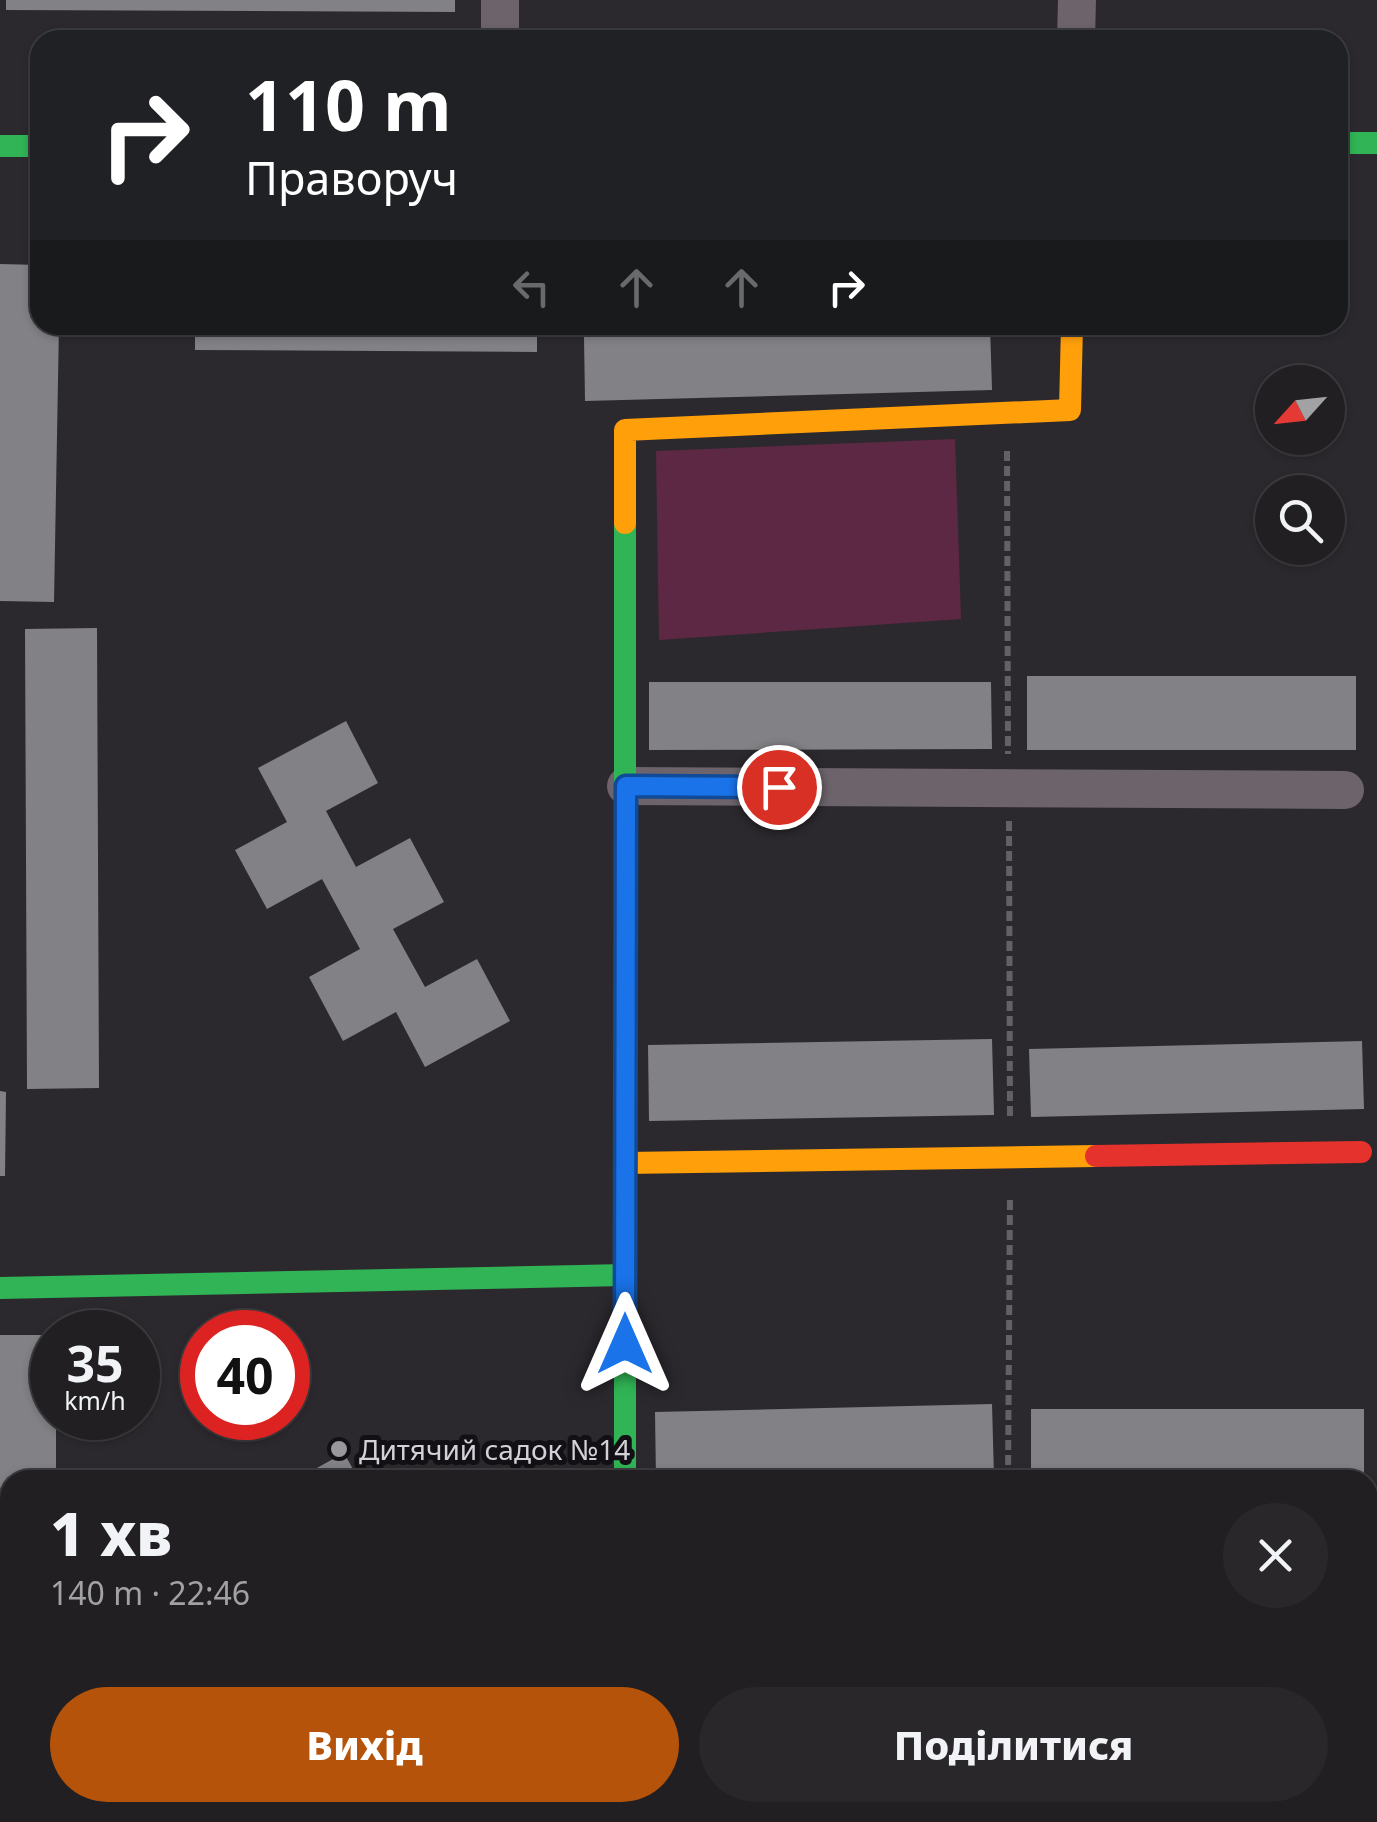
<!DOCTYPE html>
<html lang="uk">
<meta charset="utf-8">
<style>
body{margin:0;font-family:"Noto Sans",sans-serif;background:#29272a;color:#f1f3f6;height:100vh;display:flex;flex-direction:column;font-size:38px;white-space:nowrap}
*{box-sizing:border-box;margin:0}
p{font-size:32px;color:#a2a2a5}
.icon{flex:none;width:55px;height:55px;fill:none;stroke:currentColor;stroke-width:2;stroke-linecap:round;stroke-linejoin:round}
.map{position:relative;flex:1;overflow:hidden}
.side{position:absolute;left:0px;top:1470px;width:1378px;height:352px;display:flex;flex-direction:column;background:#211f22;border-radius:30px 30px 0 0;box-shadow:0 2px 8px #0004,0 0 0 2px #3e3d40}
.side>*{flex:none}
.top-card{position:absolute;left:30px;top:30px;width:1318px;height:305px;border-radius:30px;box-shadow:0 2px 8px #0004,0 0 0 2px #3e3d40;background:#202124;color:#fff;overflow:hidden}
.needle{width:65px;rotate:243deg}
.fabs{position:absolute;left:1255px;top:365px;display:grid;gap:20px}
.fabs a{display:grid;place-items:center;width:90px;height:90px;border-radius:50%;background:#211f22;box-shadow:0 2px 8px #0004,0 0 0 2px #3e3d40;font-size:50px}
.speed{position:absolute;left:30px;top:1310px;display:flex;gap:20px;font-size:50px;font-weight:700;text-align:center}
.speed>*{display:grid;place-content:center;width:130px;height:130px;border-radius:50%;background:#211f22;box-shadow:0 2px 8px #0004,0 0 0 2px #3e3d40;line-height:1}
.speed small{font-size:25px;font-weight:400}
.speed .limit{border:15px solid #d22;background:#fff;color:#111}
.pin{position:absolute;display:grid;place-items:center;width:85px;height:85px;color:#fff;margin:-42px;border:5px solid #fff;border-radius:50%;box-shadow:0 2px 10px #0007}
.me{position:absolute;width:110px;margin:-55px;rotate:0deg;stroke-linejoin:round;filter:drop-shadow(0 0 8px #0008)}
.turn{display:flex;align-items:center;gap:35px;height:210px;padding:0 50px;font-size:45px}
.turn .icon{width:130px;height:130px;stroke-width:2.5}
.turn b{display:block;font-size:70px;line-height:85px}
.lanes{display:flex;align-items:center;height:95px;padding:0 50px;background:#0003;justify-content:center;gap:50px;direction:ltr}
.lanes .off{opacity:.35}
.round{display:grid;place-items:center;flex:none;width:105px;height:105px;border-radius:52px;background:#29272a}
.head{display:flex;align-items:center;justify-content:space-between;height:170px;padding:0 50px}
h1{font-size:60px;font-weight:800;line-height:75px}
.action{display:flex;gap:20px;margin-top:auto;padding:20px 50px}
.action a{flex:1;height:115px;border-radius:60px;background:#b45309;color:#fff;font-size:40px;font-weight:800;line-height:115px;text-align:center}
.action a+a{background:#29272a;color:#f1f3f6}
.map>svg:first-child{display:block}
.green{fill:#5d2844}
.building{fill:#828186}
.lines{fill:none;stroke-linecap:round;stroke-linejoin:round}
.path{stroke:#656065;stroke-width:6;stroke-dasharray:10 5;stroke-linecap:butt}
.street{stroke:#6c636b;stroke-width:38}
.fast{stroke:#30b455;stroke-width:22}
.slow{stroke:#ff9f0a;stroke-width:22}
.jam{stroke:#e5322d;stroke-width:22}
.route-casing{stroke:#114b97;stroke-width:25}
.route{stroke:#1a73e8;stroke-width:18}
.poi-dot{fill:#99969c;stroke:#131015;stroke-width:4}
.labels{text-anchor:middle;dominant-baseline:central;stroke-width:10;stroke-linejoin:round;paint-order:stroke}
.poi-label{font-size:28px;fill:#d4d0d8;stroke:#131015;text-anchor:start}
</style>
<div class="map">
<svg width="1377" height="1822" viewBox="0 0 1377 1822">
<rect width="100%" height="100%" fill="#2c292e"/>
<!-- green -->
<polygon class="green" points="955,439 961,619 659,640 656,451"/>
<!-- building -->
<g class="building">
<polygon points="6,0 455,0 455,12 6,10"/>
<polygon points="0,264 40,265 40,325 59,325 54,602 0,601"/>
<polygon points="195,325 537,325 537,352 195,350"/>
<polygon points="990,326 992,390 585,401 584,336"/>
<polygon points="97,628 99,1088 27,1089 25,629"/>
<rect x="1027" y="676" width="329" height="74"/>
<polygon points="649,682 991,682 992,749 649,750"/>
<polygon points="346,721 378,783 326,811 356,867 410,838 444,902 393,929 425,987 477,959 510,1021 425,1067 396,1012 343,1041 309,977 360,949 322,879 267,909 235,850 287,822 258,768"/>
<polygon points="992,1039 994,1115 649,1121 648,1045"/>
<polygon points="1362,1041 1364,1109 1031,1117 1029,1049"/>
<polygon points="0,1091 6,1092 5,1176 0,1176"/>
<polygon points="0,1335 52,1335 52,1418 56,1418 56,1480 10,1480 10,1790 0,1790"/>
<polygon points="992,1404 994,1477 656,1480 655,1412"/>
<rect x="1031" y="1409" width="333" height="65"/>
<polygon points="344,1453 359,1480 295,1480"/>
<polygon points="652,1812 995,1812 996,1822 652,1822"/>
<polygon points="1021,1812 1359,1812 1360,1822 1022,1822"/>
</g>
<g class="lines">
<!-- path -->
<g class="path">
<polyline points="1007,451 1008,754"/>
<polyline points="1009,821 1010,1119"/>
<polyline points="1008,1480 1010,1196"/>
<polyline points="1368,1513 1377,1513"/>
<polyline points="1009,1812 1009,1822"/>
</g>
<!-- street -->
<g class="street">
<polyline points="500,40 500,0"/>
<polyline points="1076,40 1077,0"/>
<polyline points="626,786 1345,790"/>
<polyline points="624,1822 624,1812"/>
</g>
<!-- fast -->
<g class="fast">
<polyline points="1338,143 1377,143"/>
<polyline points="0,146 40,146"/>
<polyline points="625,523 625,1275"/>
<polyline points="0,1288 625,1275 625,1480"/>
</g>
<!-- slow -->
<g class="slow">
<polyline points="625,523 625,430 1070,410 1072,325"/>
<polyline points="625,1163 1096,1156"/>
</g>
<!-- jam -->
<polyline class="jam" points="1096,1156 1361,1152"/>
</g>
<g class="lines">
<defs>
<polyline id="route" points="625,1344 626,786 779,787"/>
</defs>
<!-- route casing -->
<use href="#route" class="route-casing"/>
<!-- route -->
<use href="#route" class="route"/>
</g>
<!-- markers -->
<circle class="poi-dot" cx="339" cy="1449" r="10"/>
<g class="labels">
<!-- poi labels -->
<g class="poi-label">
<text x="359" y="1449">Дитячий садок №14</text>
</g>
</g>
</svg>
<div class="fabs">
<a><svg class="needle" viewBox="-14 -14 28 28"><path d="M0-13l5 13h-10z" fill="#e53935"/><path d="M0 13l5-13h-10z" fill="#a2a2a5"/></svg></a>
<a><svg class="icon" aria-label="search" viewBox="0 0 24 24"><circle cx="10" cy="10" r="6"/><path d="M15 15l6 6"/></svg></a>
</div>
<div class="speed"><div>35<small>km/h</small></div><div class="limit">40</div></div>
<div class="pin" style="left:779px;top:787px;background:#d93025"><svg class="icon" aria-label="arrive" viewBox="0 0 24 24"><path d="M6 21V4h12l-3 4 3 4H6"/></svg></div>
<svg class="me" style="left:625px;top:1344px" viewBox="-20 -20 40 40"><path d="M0-17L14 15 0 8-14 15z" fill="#1a73e8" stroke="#fff" stroke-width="4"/></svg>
<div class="top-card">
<div class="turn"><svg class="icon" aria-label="right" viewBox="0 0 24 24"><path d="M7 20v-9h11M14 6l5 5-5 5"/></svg><div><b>110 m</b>Праворуч</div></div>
<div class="lanes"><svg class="icon off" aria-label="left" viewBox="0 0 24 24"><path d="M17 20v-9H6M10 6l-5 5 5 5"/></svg><svg class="icon off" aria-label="ahead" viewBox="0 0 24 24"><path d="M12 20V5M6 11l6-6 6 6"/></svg><svg class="icon off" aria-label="ahead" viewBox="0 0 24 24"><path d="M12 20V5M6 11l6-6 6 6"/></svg><svg class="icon" aria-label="right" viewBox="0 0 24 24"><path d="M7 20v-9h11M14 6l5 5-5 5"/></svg></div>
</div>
<section class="side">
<div class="head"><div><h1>1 хв</h1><p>140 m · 22:46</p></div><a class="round"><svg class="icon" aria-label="close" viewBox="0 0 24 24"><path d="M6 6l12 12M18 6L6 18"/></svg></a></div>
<div class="action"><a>Вихід</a><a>Поділитися</a></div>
</section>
</div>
